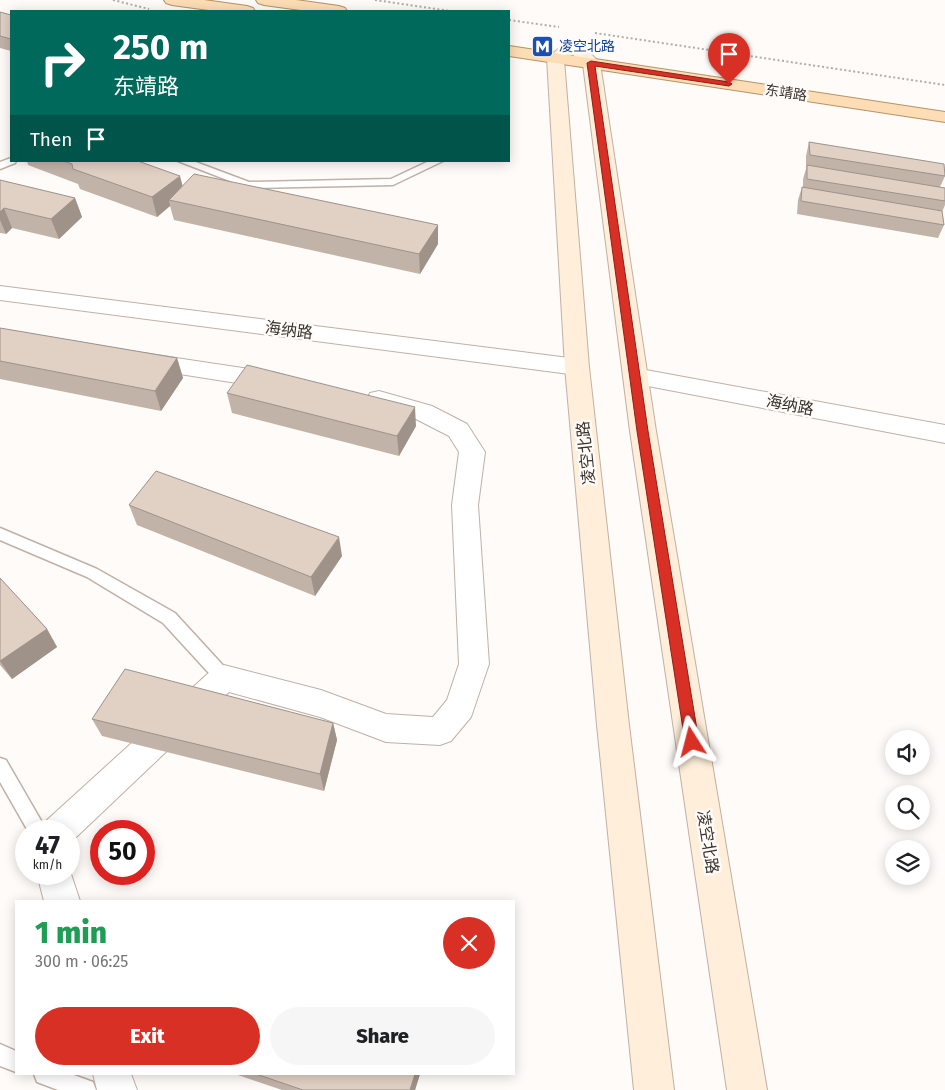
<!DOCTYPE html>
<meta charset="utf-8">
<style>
body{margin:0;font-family:"Fira Sans","Noto Sans SC",sans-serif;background:#f6f6f6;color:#202124;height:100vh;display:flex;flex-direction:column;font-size:19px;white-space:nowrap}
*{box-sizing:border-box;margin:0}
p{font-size:16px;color:#757577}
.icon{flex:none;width:28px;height:28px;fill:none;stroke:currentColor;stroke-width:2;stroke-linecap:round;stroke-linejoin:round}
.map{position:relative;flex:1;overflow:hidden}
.details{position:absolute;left:15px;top:900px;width:500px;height:175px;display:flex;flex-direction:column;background:#fff;border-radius:0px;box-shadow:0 2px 12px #0003}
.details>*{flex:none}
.banner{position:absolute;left:10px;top:10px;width:500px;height:152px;border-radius:0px;box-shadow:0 2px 12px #0003;background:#00695c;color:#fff;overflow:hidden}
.fabs{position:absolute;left:885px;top:730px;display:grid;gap:10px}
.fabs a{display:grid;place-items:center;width:45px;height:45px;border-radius:50%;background:#fff;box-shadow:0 2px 12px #0003;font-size:25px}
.speed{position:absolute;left:15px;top:820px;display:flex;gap:10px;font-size:25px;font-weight:700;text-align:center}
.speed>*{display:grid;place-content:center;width:65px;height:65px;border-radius:50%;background:#fff;box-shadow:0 2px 12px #0003;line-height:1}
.speed small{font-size:12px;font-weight:400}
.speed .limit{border:8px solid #d22;background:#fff;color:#111}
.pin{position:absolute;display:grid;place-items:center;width:42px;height:42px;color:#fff;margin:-51px -21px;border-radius:50% 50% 50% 0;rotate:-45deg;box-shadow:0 0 5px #0007}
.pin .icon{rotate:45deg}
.me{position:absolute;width:55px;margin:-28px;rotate:351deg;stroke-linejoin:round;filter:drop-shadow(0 0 4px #0008)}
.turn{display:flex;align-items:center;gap:18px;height:105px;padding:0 20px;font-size:22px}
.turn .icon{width:65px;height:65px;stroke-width:2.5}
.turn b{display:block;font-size:35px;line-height:42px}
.then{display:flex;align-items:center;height:48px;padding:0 20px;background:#0003;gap:10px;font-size:19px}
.round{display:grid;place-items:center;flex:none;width:52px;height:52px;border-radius:26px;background:#f6f6f6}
.head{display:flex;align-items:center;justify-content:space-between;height:85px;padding:0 20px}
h1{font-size:30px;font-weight:800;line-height:38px;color:#1e9e55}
.button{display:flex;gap:10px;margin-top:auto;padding:10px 20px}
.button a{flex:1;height:58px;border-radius:30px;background:#d93025;color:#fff;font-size:20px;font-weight:800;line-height:58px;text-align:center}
.button a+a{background:#f6f6f6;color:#202124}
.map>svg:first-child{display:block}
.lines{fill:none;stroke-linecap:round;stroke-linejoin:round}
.service-casing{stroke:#c1b0a5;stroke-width:3}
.minor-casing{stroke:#c1b0a5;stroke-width:2}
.secondary-casing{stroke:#c1b0a5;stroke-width:2}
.primary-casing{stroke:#b79265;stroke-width:2}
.path{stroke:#b2adaa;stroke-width:2;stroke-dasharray:2 2.5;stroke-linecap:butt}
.service{fill:#fff;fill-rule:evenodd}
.minor{fill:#fff;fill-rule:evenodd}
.secondary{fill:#feeeda;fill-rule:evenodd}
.primary{fill:#fdddb5;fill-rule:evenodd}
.wall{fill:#c2b3a9}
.shaded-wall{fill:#9e9289}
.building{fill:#e1d0c4;stroke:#9e9289}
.route{fill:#d93025;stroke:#8d1f18}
.labels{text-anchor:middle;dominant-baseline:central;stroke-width:5;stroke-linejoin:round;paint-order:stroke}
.far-transit-label{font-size:14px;fill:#164399;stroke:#fefbf8;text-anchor:start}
.far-street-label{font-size:14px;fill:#39322d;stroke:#fefbf8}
.street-label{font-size:16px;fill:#39322d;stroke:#fefbf8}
</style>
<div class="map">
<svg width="945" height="1090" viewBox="0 0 945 1090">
<rect width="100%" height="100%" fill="#fefbf8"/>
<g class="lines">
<defs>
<g id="service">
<polygon points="11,158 11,161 16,161 15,163 0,169 0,162"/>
<polygon points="178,161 193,161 249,182 391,179 429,161 443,161 393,185 248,188"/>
<polygon points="0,528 97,569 175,613 230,673 232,678 230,683 224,685 218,683 163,623 87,577 0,540"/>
<polygon points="0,758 6,760 47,831 28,831 0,782"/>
<polygon points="0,1044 16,1051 16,1072 0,1066"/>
<polygon points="34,1074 71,1074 93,1082 96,1090 58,1090 37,1082"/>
</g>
<g id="minor">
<polygon points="0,286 577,359 585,361 589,367 585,373 577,375 0,300"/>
<polygon points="143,353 276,373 284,375 288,381 284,387 276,389 135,367 131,361 135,355"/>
<polygon points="635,368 945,425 945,443 627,382 623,376 627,370"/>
<polygon points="379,391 432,406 467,424 485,452 478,505 489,664 471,717 451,741 440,745 386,742 320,717 229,692 71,842 69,843 69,831 42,831 47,820 213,669 224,665 321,690 386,714 433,717 447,700 459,664 452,505 459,452 449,436 414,418 370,405 367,399 370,393"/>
<polygon points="69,868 80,901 44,901 37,874 69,874"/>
<polygon points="93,1074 131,1074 137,1090 97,1090"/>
</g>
<polygon id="secondary" points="573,41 579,42 600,63 656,431 767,1090 727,1090 630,431 583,64 572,54 564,60 589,367 629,725 674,1090 634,1090 597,725 565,367 547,58 567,42"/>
<g id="primary">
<polygon points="164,0 204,0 247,6 253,8 255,11 216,11 172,5 166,3"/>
<polygon points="256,0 296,0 339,6 345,8 347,11 308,11 264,5 258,3"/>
<polygon points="509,46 945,112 945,122 509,56"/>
</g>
</defs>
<!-- service casing -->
<use href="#service" class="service-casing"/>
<!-- minor casing -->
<use href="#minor" class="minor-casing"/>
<!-- secondary casing -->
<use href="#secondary" class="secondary-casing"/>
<!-- primary casing -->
<use href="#primary" class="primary-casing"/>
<!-- path -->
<g class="path">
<polyline points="113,0 149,9"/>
<polyline points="375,0 450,11"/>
<polyline points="509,20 559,27"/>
<polyline points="595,33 945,85"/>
</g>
<!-- service -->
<use href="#service" class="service"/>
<!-- minor -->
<use href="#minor" class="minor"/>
<!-- secondary -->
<use href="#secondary" class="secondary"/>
<!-- primary -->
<use href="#primary" class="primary"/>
</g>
<!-- wall -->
<g class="wall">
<polygon points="0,12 11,15 11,51 0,48"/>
<polygon points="809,142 945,176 940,187 945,190 945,205 942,212 944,225 938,238 797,214 798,200 802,187 803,187 803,179 806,169 806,156"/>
<polygon points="27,161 138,161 182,186 438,225 438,244 420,274 174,220 170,206 157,217 80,189 78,184 28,165"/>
<polygon points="0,180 75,198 82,217 59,239 12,228 6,234 0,233"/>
<polygon points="0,328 177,358 183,378 161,411 0,379"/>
<polygon points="227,393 416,426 399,456 232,413"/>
<polygon points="129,505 342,556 315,596 137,525"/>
<polygon points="0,578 47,629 57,647 12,679 0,665"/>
<polygon points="92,719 333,723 337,740 324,791 102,736"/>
<polygon points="235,1074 420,1074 415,1090 282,1090"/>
</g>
<!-- shaded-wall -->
<g class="shaded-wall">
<polygon points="180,176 185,195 169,200 170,206 157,217 152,197"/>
<polygon points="75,198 82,217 59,239 51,219"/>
<polygon points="4,208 12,228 6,234 0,220 0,212"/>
<polygon points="438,225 438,244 420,274 419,254"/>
<polygon points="177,358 183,378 161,411 155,391"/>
<polygon points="415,407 416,426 399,456 397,436"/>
<polygon points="339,537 342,556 315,596 311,577"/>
<polygon points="47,629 57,647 12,679 0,661"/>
<polygon points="333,723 337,740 324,791 320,774"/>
<polygon points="415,1074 420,1074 415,1090 410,1090"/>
</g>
<!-- building -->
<g class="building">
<polygon points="0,12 11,15 11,39 0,36"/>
<polygon points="809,142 944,164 945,176 810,155"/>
<polygon points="64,161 138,161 180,176 152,197 73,169 72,164"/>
<polygon points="807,165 945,188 945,201 807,179"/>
<polygon points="194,174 438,225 419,254 169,200"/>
<polygon points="0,180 75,198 51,219 4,208 0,212"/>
<polygon points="802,187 942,211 944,225 801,201"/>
<polygon points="0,328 177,358 155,391 0,361"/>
<polygon points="247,365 415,407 397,436 227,393"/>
<polygon points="156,471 339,537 311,577 129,505"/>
<polygon points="0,578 47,629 0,661"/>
<polygon points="125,669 333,723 320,774 92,719"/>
<polygon points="256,1074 415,1074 410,1090 303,1090"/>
</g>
<!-- route -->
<polygon class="route" points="591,61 729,82 732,84 729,86 595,66 648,431 699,742 697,747 692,748 687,747 685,742 637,431 587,63"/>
<!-- icons -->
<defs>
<symbol id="metro-square" viewBox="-11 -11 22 22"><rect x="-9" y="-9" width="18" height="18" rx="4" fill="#1a4fb4" stroke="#fefbf8"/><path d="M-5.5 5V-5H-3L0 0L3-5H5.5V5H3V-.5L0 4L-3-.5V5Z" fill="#fff"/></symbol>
</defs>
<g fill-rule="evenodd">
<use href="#metro-square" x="530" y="34" width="25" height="25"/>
</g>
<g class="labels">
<!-- far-transit labels -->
<g class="far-transit-label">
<text x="559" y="46">凌空北路</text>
</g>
<!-- far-street labels -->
<g class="far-street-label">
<text transform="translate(786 93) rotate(9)">东靖路</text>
</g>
<!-- street labels -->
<g class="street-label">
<text transform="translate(289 330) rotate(7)">海纳路</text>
<text transform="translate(790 405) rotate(11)">海纳路</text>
<text transform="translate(586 453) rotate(-96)">凌空北路</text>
<text transform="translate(708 842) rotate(81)">凌空北路</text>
</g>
</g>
</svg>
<div class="fabs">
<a><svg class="icon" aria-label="sound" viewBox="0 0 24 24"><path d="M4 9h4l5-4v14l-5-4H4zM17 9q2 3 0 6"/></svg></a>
<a><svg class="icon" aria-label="search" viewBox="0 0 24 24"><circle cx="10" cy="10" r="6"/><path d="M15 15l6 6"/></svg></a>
<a><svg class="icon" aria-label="layers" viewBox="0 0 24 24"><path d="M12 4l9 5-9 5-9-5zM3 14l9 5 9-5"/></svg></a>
</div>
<div class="speed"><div>47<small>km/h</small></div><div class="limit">50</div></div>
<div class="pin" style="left:729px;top:84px;background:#d93025"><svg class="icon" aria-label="arrive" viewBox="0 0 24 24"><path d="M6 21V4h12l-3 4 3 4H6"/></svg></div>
<svg class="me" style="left:692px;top:742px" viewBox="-20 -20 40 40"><path d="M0-17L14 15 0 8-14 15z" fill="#d93025" stroke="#fff" stroke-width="4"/></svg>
<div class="banner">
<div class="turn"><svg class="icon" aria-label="right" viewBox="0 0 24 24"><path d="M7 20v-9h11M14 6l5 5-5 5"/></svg><div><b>250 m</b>东靖路</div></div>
<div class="then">Then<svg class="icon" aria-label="arrive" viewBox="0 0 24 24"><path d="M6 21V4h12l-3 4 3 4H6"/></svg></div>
</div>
<section class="details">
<div class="head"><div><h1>1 min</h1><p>300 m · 06:25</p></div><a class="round" style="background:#d93025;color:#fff"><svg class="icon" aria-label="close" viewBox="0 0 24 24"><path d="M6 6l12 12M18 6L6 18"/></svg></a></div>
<div class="button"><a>Exit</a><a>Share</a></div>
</section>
</div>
